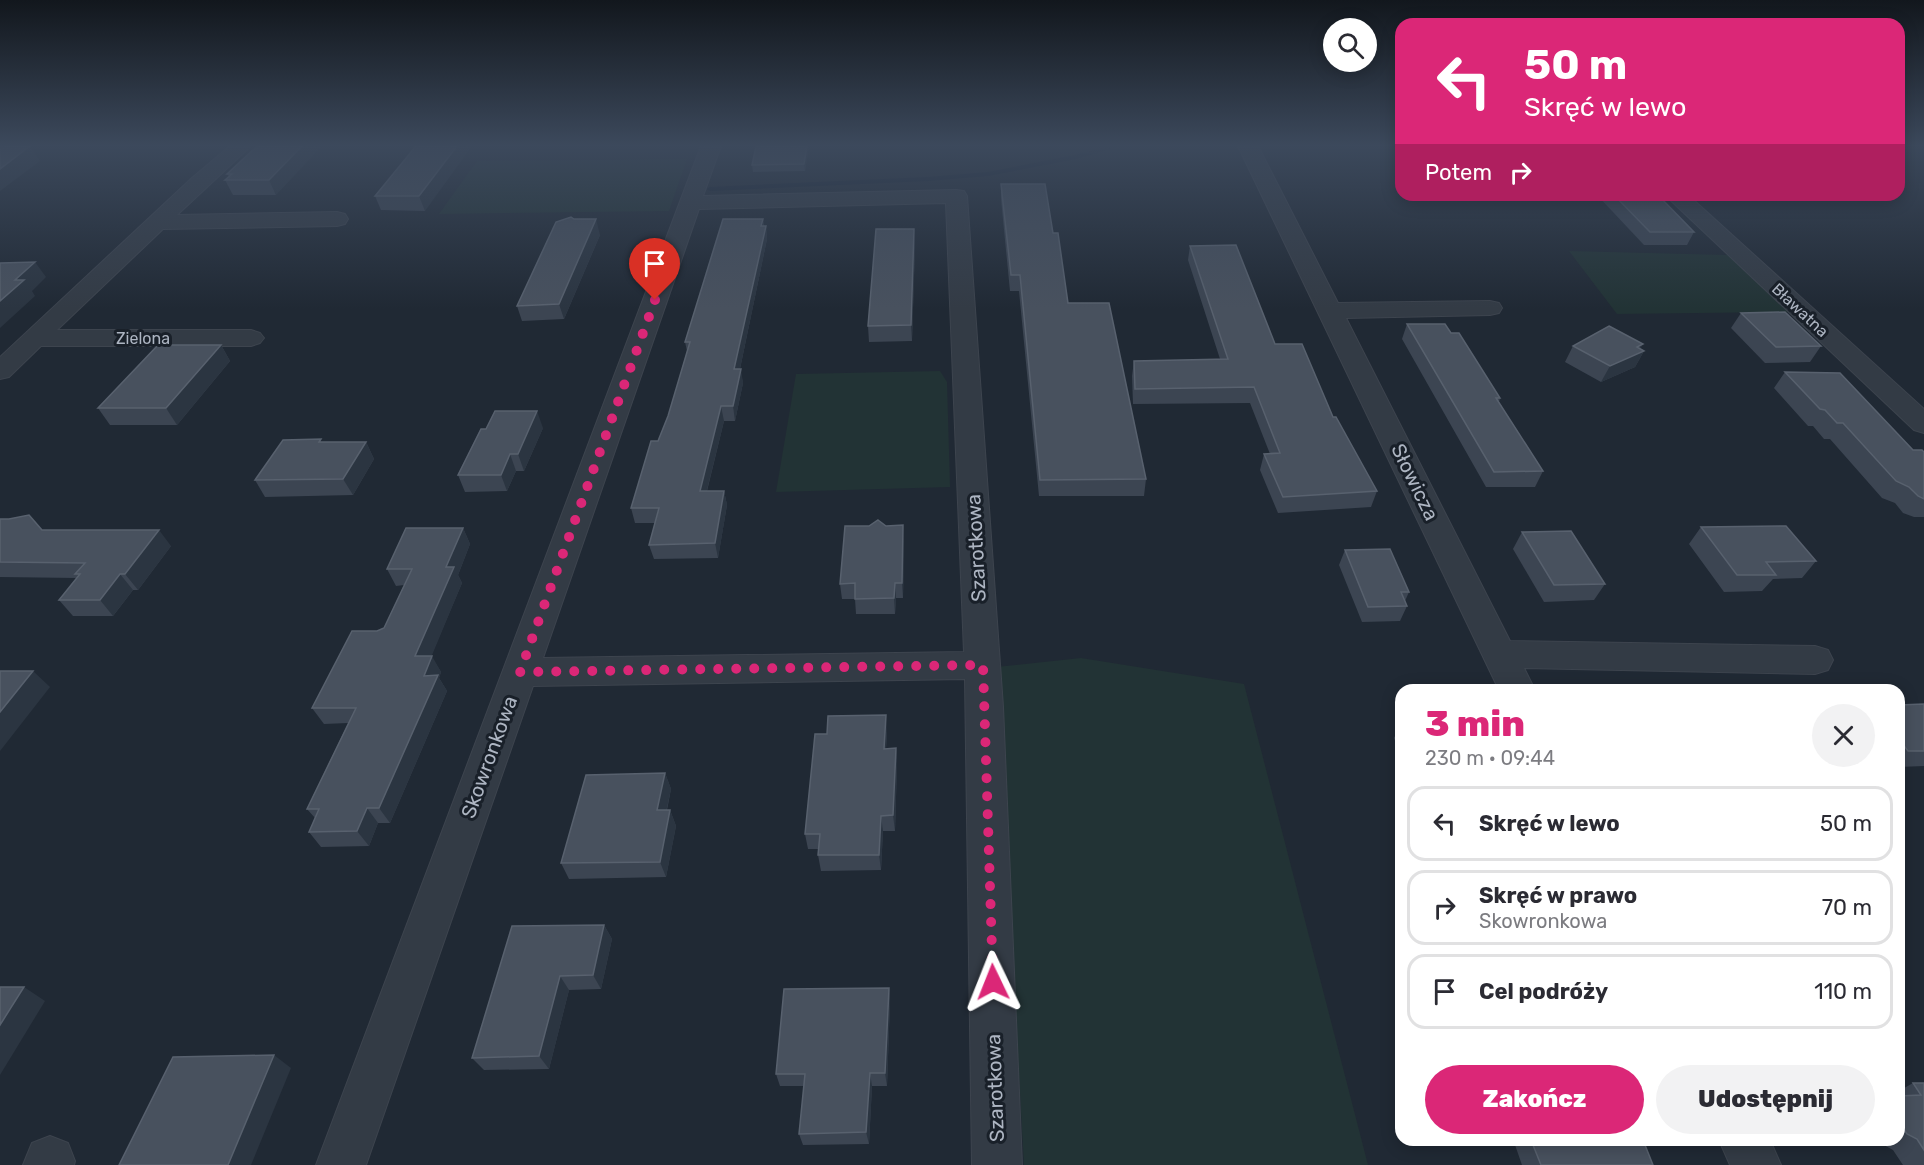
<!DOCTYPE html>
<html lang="pl">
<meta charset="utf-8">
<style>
body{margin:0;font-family:Rubik,sans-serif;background:#f2f2f3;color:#2b2b33;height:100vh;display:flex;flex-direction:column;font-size:22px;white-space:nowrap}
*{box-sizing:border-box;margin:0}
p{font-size:20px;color:#7c7c81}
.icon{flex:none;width:33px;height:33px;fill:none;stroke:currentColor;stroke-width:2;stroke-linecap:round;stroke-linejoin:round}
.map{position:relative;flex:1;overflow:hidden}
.sheet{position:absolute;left:1395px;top:684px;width:510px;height:462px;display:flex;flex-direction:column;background:#fff;border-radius:18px;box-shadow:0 3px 15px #0003}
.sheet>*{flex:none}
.hud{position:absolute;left:1395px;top:18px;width:510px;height:183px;border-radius:18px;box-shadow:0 3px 15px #0003;background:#db2777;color:#fff;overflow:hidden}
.buttons{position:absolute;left:1323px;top:18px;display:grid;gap:12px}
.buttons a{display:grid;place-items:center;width:54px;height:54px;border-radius:50%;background:#fff;box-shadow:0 3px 15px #0003;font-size:30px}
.pin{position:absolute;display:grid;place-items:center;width:51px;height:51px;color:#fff;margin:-62px -26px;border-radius:50% 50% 50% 0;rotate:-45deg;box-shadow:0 0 6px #0007}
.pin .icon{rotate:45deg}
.me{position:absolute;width:66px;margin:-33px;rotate:358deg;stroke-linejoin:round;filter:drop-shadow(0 0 4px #0008)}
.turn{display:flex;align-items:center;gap:21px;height:126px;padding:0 30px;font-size:27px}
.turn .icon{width:78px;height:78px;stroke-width:2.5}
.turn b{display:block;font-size:42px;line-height:51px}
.then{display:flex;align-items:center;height:57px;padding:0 30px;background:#0003;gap:12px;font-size:22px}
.round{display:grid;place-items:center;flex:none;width:63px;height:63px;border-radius:32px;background:#f2f2f3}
.headline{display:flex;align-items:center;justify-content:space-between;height:102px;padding:0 30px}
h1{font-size:36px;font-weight:800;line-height:45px;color:#db2777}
.cta{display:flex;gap:12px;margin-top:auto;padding:12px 30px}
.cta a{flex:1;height:69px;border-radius:36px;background:#db2777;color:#fff;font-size:24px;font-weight:800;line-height:69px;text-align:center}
.cta a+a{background:#f2f2f3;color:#2b2b33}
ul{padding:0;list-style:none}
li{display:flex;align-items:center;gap:18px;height:75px;margin:0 12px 9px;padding:0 18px;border:3px solid #e1e1e2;border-radius:18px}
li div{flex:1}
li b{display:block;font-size:22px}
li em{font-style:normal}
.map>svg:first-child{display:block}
.green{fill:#223335}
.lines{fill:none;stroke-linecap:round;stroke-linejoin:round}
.stream{fill:#152030;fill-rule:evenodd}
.minor-casing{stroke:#3d444e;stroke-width:2}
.minor{fill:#333b45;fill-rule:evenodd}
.wall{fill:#3c4552}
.shaded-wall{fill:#2b3541}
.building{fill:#48515e;stroke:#58616e;stroke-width:1.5}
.route{stroke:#db2777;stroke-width:10;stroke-dasharray:0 18}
.labels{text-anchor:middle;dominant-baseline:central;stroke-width:6;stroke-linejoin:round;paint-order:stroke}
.far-street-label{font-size:16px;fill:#adb5c2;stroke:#192029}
.street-label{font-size:20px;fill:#adb5c2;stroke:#192029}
</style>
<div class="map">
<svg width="1924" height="1165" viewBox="0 0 1924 1165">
<rect width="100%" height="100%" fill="#202934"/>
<!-- green -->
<g class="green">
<polygon points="687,159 669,211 439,214 477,161"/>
<polygon points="1569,251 1728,255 1788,312 1617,314"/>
<polygon points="940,371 947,382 950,487 776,492 796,374"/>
<polygon points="1081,658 1244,684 1368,1165 1024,1165 996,667"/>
</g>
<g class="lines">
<!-- stream -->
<polygon class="stream" points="1110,146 1121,146 1076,159 988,176 928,181 710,191 706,189 710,187 928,177 988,172 1075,155"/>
<defs>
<g id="minor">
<polygon points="230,146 251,146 177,215 337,212 345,214 348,219 345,224 337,226 163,229 57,330 251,330 260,333 264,338 260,343 251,346 41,346 9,377 0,379 0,357 192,178"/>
<path d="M701,146H721L703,196L956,190L964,191L967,196L1003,707L1022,1165H972L965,679L533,686L366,1165H316ZM946,203L964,652L543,658L699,209Z"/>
<polygon points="1238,146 1258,146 1338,303 1490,301 1499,303 1502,308 1499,313 1490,315 1346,318 1510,641 1815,646 1828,650 1833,660 1828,670 1815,674 1524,668 1535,690 1499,690"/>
<polygon points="1665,195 1688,195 1924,409 1924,433 1914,430"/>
<polygon points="50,1136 68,1143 75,1161 74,1165 23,1165 32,1143"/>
<polygon points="1719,1140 1770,1140 1781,1165 1730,1165"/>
</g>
</defs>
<!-- minor casing -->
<use href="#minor" class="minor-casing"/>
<!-- minor -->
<use href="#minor" class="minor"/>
</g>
<!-- wall -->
<g class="wall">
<polygon points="257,146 276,195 233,195 225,180 229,177 227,174"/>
<polygon points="416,146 425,211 381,210 375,196"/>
<polygon points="809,146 805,171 753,172 752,165"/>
<polygon points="1001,184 1053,233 1068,303 1146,479 1144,496 1039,496 1019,291 1010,291 1001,199"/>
<polygon points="1597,195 1658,195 1694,232 1687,245 1644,245"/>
<polygon points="574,219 600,235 564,319 522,321 517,306"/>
<polygon points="763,219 764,226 766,226 767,239 740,369 743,383 735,421 724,421 707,491 724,491 727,505 718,558 654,559 649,545 655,523 635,523 631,508 668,416 687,351 685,342"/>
<polygon points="915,244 912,341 869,342 868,326"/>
<polygon points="1190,246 1275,344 1333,417 1377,491 1371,507 1278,513 1260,470 1264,454 1270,454 1250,403 1133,404 1132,376 1134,361 1220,359 1188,260"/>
<polygon points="1741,313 1821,346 1810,362 1765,363 1731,328"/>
<polygon points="1407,324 1451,333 1500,398 1499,402 1543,471 1535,487 1486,487 1402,339"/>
<polygon points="221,345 230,361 177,425 110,425 98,408"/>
<polygon points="1573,346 1641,349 1644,351 1635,367 1601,382 1565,362"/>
<polygon points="1785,372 1913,450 1924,452 1924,517 1914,517 1903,513 1895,503 1882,498 1830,439 1824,439 1813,426 1808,426 1774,388"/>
<polygon points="543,428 524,471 516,471 507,491 465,492 458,475"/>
<polygon points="322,442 366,442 374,459 353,495 265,497 255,480"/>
<polygon points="0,519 42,530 171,546 138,590 133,590 113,616 73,616 59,600 77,578 0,577"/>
<polygon points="1701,527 1816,561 1802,578 1773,579 1762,591 1724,592 1689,544"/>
<polygon points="463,528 470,544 458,575 462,583 431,656 441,672 439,678 447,691 390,823 378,823 369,846 321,847 309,832 315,818 307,809 348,723 324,724 312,708 377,631 384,628 404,585 396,586 387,569"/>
<polygon points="1522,532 1605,584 1594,600 1544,602 1513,549"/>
<polygon points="904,541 903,598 896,598 895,614 856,614 855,599 842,599 840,584"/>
<polygon points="1345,550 1409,592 1405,601 1407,606 1400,621 1362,622 1339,565"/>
<polygon points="1924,704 1924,766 1899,767 1899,705"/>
<polygon points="1401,724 1401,758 1394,738"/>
<polygon points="887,731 886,749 896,748 897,764 895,831 883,831 881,870 821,871 818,855 819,849 808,849 805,834"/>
<polygon points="665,773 671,789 667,810 670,810 676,826 666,877 569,879 561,863"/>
<polygon points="604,925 612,939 601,989 569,990 549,1069 484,1070 472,1058"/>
<polygon points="889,988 890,1001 887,1086 872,1086 869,1144 803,1145 799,1134 804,1086 780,1086 776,1074"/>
<polygon points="1913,1083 1924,1083 1924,1165 1903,1165 1893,1150 1884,1145 1881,1140 1899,1140 1899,1091"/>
<polygon points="1517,1140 1643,1140 1653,1165 1522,1165 1514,1142"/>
</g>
<!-- shaded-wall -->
<g class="shaded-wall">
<polygon points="30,146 40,161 0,191 0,169"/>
<polygon points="302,146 322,146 276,195 269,180"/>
<polygon points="457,146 472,146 425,211 419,196"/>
<polygon points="807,146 809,146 805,171 804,164"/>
<polygon points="596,219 600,235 564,319 559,304"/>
<polygon points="763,219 764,231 766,226 767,239 737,383 734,369"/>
<polygon points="914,229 915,244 912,341 911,325"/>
<polygon points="35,262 46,277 32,291 35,296 0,328 0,301 15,280"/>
<polygon points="1643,344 1638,353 1644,351 1635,367 1601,382 1610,366 1637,347"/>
<polygon points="221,345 230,361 177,425 166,408"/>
<polygon points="741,369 743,383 735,421 733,406"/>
<polygon points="721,406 724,421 703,506 700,491"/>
<polygon points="537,411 543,428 524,471 518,454"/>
<polygon points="366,442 374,459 353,495 343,479"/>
<polygon points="510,454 516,471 507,491 501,475"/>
<polygon points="724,491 727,505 718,558 715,543"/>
<polygon points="903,525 904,541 903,598 902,583"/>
<polygon points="463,528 470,544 458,575 462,583 425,672 415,656 446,567"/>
<polygon points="159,530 171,546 138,590 125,574"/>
<polygon points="120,574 133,590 113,616 100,600"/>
<polygon points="895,583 896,598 895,614 894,598"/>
<polygon points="432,656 441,672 439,678 447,691 390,823 379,808 424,676"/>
<polygon points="33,671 50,687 0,751 0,712"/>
<polygon points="886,715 887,731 885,765 884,749"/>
<polygon points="896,748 897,764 895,831 893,815"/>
<polygon points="665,773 671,789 663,826 657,810"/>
<polygon points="367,808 378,823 369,846 357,831"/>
<polygon points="670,810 676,826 666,877 660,862"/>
<polygon points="881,816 883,831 881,870 879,855"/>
<polygon points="604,925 612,939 601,989 593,975"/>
<polygon points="560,976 569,990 549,1069 539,1056"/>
<polygon points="24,987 45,1001 0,1075 0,1025"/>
<polygon points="889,988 890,1001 887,1086 885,1073"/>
<polygon points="274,1055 291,1068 251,1165 228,1165"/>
<polygon points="870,1073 872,1086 869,1144 866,1132"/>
</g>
<!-- building -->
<g class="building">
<polygon points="30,146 0,169 0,147"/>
<polygon points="257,146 302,146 269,180 225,180 232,174 227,174"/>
<polygon points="416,146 457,146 419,196 375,196"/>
<polygon points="756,146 807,146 804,164 752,165"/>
<polygon points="1001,184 1045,184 1053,233 1058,233 1068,303 1109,303 1146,479 1040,480 1020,275 1011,275"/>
<polygon points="1614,195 1658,195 1694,232 1650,232"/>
<polygon points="571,217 574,219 596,219 559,304 517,306 556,222"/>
<polygon points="723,219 763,219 761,226 766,226 734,369 741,369 733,406 721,406 700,491 724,491 715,543 649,545 659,508 631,508 651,441 658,441 668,416 690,342 685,342"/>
<polygon points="876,229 914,229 911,325 868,326"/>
<polygon points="1236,245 1275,344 1302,344 1333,417 1336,417 1377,491 1283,497 1264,454 1280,453 1254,387 1135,389 1134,361 1228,359 1190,246"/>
<polygon points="35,262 15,280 24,280 0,301 0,263"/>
<polygon points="1785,312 1821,346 1776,347 1741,313"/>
<polygon points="1407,324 1445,324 1451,333 1459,333 1500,398 1496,398 1543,471 1494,472"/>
<polygon points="1609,326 1643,344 1637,347 1644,351 1610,366 1573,346"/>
<polygon points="158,345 221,345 166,408 98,408"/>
<polygon points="1785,372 1840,373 1913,450 1922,450 1924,452 1924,499 1918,496 1909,487 1896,481 1843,423 1837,423 1825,410 1820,409"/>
<polygon points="495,411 537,411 518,454 510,454 501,475 458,475 481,429 486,429"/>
<polygon points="321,439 319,442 366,442 343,479 255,480 283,440"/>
<polygon points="29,515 42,530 159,530 125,574 120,574 100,600 59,600 80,574 75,574 85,563 0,562 0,519 9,519"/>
<polygon points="878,520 886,526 903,525 902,583 895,583 894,598 855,599 855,583 840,584 845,526 869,526"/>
<polygon points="1786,526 1816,561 1766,562 1776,575 1737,575 1701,527"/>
<polygon points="406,528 463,528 446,567 454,567 415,656 432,656 424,676 438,675 379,808 367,808 357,831 309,832 319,809 307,809 356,708 312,708 352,631 377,631 384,628 412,569 387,569"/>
<polygon points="1571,531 1605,584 1554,585 1522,532"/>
<polygon points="1390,549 1409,592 1401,592 1407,606 1368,607 1345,550"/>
<polygon points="0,671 33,671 0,712"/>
<polygon points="1924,704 1924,751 1908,751 1899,739 1899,705"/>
<polygon points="886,715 884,749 896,748 893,815 881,816 879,855 818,855 820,834 805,834 815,734 827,734 828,716"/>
<polygon points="665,773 657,810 670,810 660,862 561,863 586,775"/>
<polygon points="604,925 593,975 560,976 539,1056 472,1058 512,926"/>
<polygon points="0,987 24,987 0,1025"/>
<polygon points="889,988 885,1073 870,1073 866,1132 799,1134 805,1074 776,1074 784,989"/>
<polygon points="274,1055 228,1165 119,1165 173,1057"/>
<polygon points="1913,1083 1924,1083 1924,1150 1917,1139 1907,1134 1899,1122 1901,1112 1899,1110 1899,1096 1921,1095"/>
<polygon points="1531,1140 1643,1140 1653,1165 1541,1165"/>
</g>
<!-- sky -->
<linearGradient id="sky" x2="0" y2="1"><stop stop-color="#12171d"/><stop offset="0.47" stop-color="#3c495c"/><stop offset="1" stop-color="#3c495c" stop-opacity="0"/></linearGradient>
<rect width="1924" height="309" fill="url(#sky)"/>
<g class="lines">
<!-- route -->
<polyline class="route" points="655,300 520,672 983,665 993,982"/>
</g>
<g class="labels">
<!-- far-street labels -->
<g class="far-street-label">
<text transform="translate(1800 310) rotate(43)">Bławatna</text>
<text x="143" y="338">Zielona</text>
</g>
<!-- street labels -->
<g class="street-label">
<text transform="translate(1415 482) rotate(64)">Słowicza</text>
<text transform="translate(976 548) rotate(-93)">Szarotkowa</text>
<text transform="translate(489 757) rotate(-70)">Skowronkowa</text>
<text transform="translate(995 1088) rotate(-92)">Szarotkowa</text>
</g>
</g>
</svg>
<div class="buttons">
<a><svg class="icon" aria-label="search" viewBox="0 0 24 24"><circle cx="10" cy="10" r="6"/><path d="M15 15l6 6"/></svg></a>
</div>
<div class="pin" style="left:655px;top:300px;background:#d93025"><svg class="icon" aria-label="arrive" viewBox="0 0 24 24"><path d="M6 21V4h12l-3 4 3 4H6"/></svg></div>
<svg class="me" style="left:993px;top:982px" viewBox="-20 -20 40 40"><path d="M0-17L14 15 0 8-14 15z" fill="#db2777" stroke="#fff" stroke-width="4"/></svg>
<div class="hud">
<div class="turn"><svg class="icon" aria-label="left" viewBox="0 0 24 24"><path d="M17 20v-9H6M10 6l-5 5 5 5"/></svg><div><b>50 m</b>Skręć w lewo</div></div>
<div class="then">Potem<svg class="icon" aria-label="right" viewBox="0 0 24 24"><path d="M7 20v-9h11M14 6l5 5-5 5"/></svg></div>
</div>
<section class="sheet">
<div class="headline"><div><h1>3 min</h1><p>230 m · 09:44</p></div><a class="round"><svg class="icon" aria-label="close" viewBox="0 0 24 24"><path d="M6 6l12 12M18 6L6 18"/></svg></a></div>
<ul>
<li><svg class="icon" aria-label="left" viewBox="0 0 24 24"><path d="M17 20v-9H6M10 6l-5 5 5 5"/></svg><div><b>Skręć w lewo</b></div><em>50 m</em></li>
<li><svg class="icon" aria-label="right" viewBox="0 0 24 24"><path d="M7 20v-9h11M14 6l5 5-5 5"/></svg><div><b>Skręć w prawo</b><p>Skowronkowa</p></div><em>70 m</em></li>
<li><svg class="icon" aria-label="arrive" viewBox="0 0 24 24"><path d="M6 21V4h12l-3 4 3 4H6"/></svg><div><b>Cel podróży</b></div><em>110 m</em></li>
</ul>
<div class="cta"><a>Zakończ</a><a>Udostępnij</a></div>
</section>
</div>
